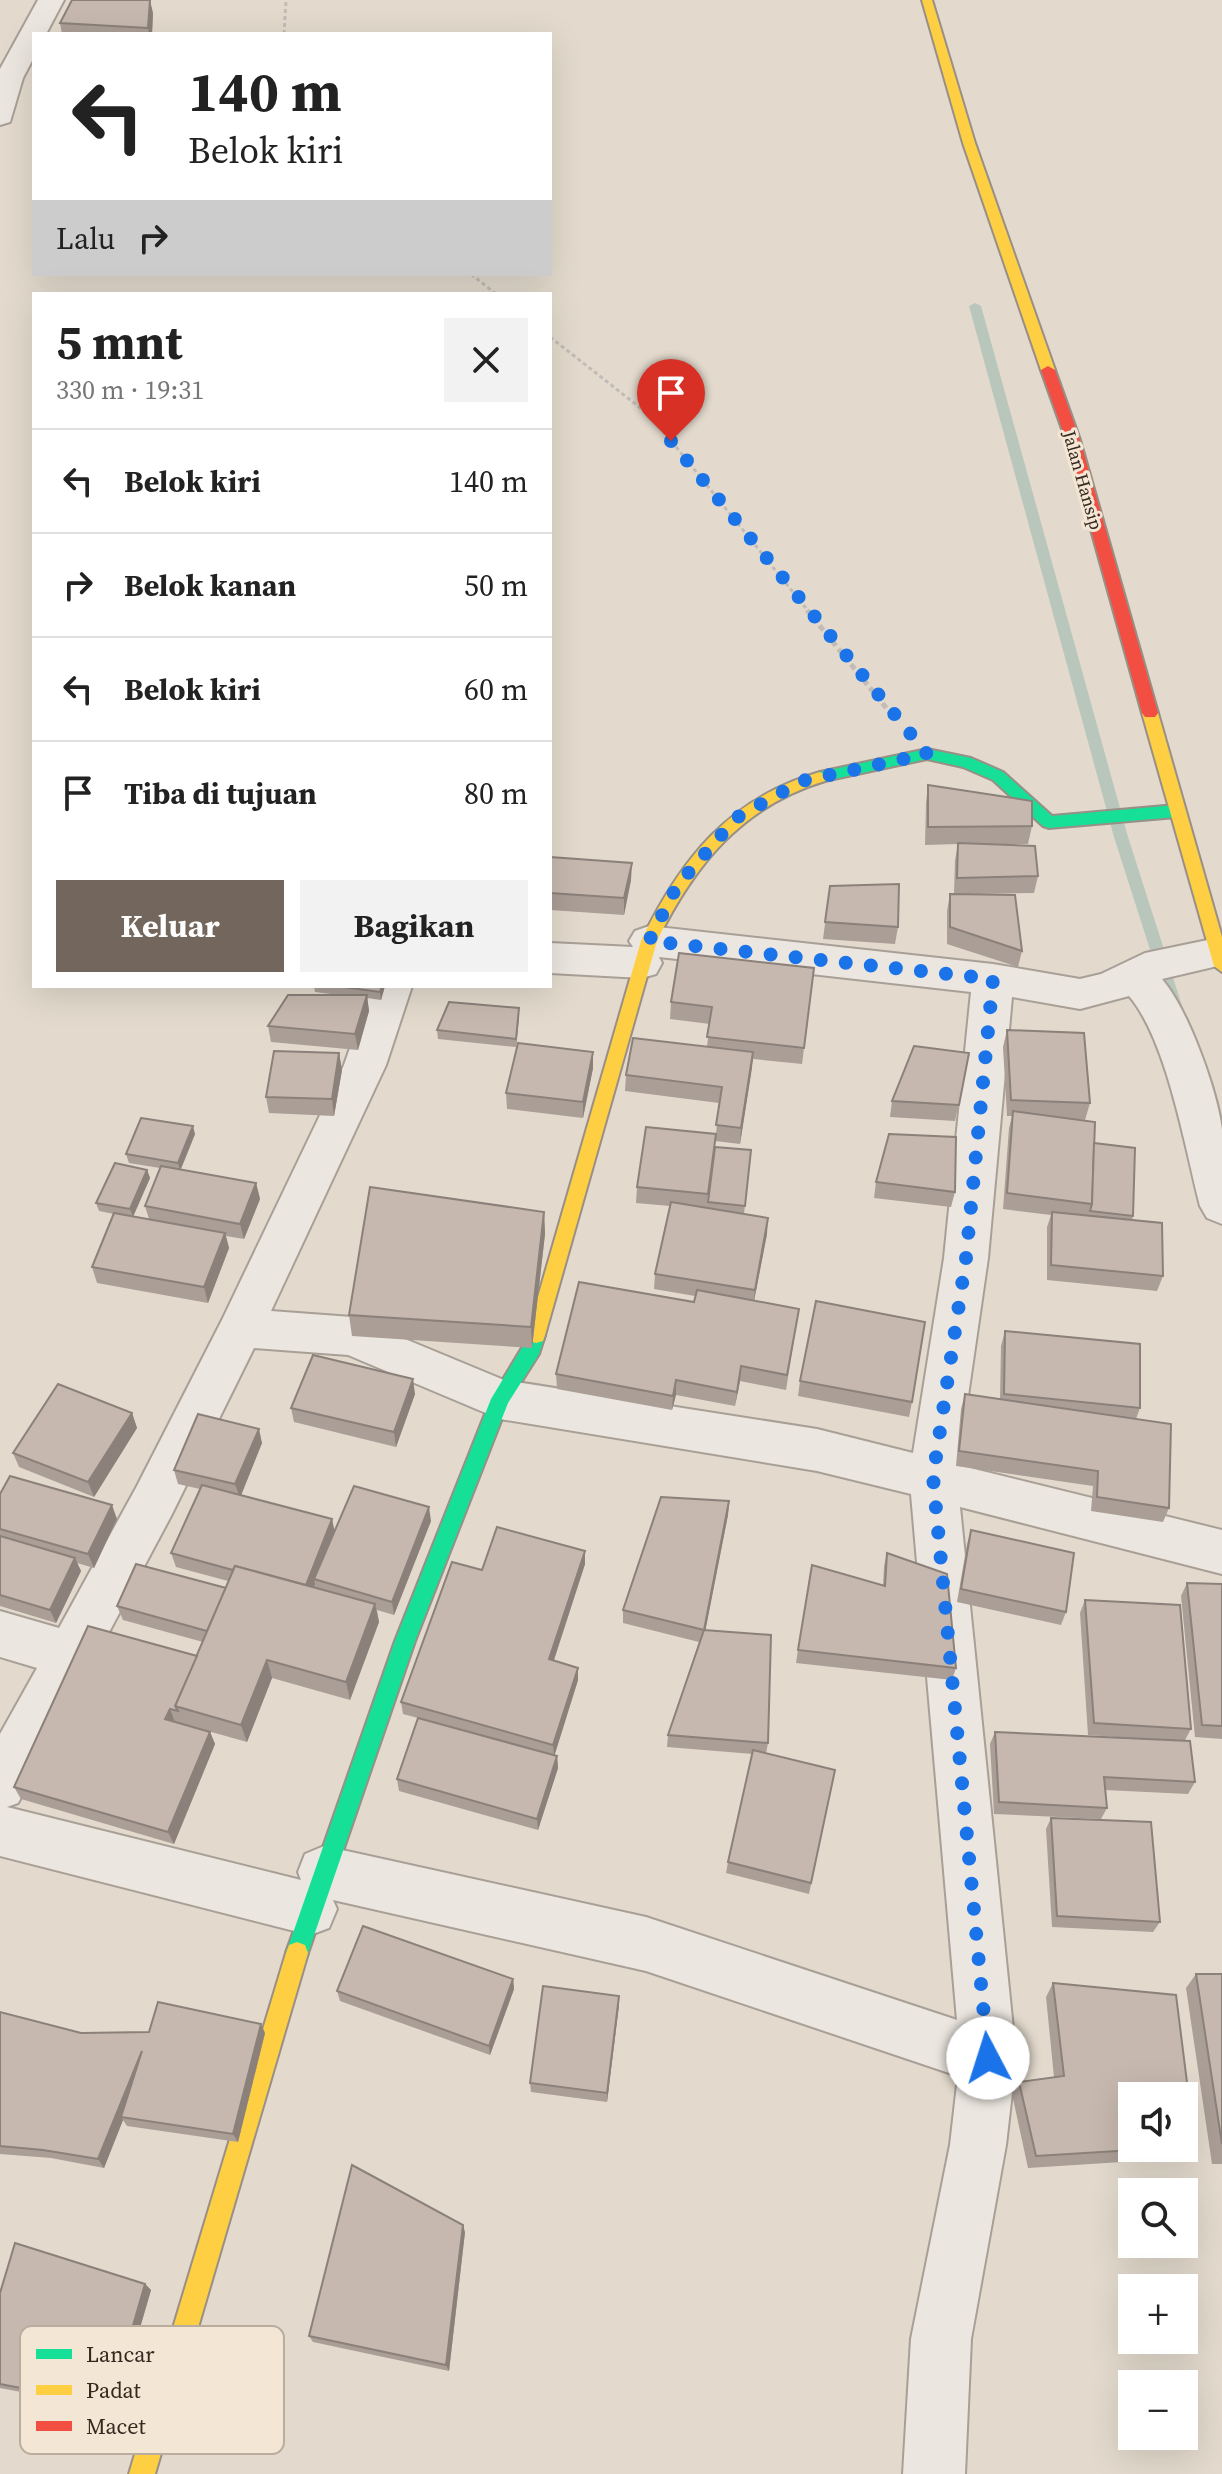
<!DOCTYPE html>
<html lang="id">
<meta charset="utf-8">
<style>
body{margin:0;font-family:"Source Serif 4",serif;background:#f2f2f2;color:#222;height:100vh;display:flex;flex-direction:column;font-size:30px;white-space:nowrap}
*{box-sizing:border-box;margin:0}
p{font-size:26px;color:#767676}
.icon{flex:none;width:44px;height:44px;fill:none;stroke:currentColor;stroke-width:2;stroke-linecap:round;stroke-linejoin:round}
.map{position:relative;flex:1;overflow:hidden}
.drawer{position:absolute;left:32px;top:292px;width:520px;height:696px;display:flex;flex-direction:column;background:#fff;border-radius:0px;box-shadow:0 8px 32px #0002}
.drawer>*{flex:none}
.banner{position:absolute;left:32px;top:32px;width:520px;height:244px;border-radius:0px;box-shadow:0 8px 32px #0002;background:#fff;color:#222;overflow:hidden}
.tools{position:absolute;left:1118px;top:2082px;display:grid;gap:16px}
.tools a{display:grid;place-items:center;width:80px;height:80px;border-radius:0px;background:#fff;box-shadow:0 8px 32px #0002;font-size:40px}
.pin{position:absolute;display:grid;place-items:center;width:68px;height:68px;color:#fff;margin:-82px -34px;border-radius:50% 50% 50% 0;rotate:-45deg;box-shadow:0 0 8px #0007}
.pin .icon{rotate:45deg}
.me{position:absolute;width:88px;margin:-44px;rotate:355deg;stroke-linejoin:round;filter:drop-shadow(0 0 6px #0008)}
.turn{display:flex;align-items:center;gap:28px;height:168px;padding:0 24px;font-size:36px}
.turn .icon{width:104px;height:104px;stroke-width:2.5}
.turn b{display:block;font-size:56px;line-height:68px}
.then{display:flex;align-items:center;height:76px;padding:0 24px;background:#0003;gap:16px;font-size:30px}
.round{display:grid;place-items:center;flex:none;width:84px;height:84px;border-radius:0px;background:#f2f2f2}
.overview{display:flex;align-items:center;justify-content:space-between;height:136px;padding:0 24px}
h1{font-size:48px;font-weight:700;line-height:60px}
.cta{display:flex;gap:16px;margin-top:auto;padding:16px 24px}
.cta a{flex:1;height:92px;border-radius:0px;background:#73665c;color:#fff;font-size:32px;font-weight:700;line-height:92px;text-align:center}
.cta a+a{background:#f2f2f2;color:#222}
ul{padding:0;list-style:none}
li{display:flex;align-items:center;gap:24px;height:104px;padding:0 24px;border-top:2px solid #e0e0e0}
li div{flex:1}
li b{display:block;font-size:30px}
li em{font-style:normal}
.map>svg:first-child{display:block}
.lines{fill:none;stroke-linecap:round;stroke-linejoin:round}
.stream{fill:#b8c6bc;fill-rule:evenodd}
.street-casing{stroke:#a89f97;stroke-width:4}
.fast-casing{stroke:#988f86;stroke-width:4}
.slow-casing{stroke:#988f86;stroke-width:4}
.jam-casing{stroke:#988f86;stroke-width:4}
.path-far1{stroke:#c3bcb6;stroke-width:3;stroke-dasharray:4 3;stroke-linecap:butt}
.path{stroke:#c3bcb6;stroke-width:5;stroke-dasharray:6 4;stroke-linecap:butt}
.street{fill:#ebe6df;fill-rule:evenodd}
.fast{fill:#16e098;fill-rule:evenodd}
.slow{fill:#ffcf43;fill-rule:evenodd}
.jam{fill:#f24e42;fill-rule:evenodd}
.wall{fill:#aa9e96;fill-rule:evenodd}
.shaded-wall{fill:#8b817a}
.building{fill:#c6b8ae;stroke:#8b817a;stroke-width:2}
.route{stroke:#1a73e8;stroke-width:14;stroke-dasharray:0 25.2}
.labels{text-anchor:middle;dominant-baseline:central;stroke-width:6;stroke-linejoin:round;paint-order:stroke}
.far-street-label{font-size:18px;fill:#36271f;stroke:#f3e6d4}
.key{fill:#f3e6d4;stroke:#baad9e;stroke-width:2}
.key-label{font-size:22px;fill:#36271f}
</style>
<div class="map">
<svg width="1222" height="2474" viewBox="0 0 1222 2474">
<rect width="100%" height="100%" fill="#e3dacd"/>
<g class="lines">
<!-- stream -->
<polygon class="stream" points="975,303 981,306 1128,837 1184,1012 1177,1018 1170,1012 1114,837 969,306"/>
<defs>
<g id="street">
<polygon points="38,0 64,0 46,34 34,34 34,57 23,78 10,122 0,125 0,69"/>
<path d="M649,926L993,964L1080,979L1101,974L1145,953L1222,937V965L1162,979C1188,1009 1217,1090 1222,1129C1222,1160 1222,1193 1222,1224L1207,1218L1200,1206C1185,1148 1167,1040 1129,996L1080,1009L1012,997L988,1258L958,1465L1222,1530V1574L960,1507L1016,2058L1006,2145L971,2339L965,2474H903L911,2339L950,2145L958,2076L646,1971L333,1900L337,1909L329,1928L310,1935L0,1856V1734L37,1668L0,1657V1611L59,1628L137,1486L222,1320L344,1065L372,986H412L386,1065L271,1311L352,1317L504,1380L817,1429L913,1453L944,1258L971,992L659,957L662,963L656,974L642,978L550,973V943L633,947L629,941L635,931ZM254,1348L348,1355L500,1419L817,1471L911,1494L957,2020L646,1917L324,1846L305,1854L298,1872L301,1880L7,1807L18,1803L171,1516Z"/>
</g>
<g id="fast">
<polygon points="927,749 971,758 1003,772 1052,816 1176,805 1184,811 1176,817 1049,828 1043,826 993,780 963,767 927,759 820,782 812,777 820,772"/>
<polygon points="536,1327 543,1329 545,1335 539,1354 508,1403 415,1641 308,1953 305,1961 297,1964 289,1961 286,1953 395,1641 491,1399 523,1346 529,1329"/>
</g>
<g id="slow">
<polygon points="922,0 932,0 975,143 1055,370 1053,373 1041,370 963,143"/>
<polygon points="1150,708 1158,713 1222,937 1222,972 1214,966 1142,713"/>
<path d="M820,772L828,777L825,781C742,806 694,865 657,941L545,1335L543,1341L536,1343L529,1341L527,1335L641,941C681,859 729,798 820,772Z"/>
<polygon points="297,1942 305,1945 308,1953 155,2474 129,2474 286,1953 289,1945"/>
</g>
<polygon id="jam" points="1048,366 1055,370 1080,440 1158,713 1155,717 1145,717 1142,713 1066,440 1041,370"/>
</defs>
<!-- street casing -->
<use href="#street" class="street-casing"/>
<!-- fast casing -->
<use href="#fast" class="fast-casing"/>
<!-- slow casing -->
<use href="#slow" class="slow-casing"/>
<!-- jam casing -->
<use href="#jam" class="jam-casing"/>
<!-- path-far1 -->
<g class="path-far1">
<polyline points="284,34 286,0"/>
<polyline points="471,274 496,294"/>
<polyline points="550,337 652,417 809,612"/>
</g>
<!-- path -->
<polyline class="path" points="807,610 896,720"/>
<!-- street -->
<use href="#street" class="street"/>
<!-- fast -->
<use href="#fast" class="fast"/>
<!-- slow -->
<use href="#slow" class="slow"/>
<!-- jam -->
<use href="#jam" class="jam"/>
</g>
<!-- wall -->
<g class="wall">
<polygon points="153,13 152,34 62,34 60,23"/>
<polygon points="928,785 1032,826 1028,844 984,844 1038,876 1034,893 974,894 1022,951 1018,967 947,944 947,911 950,894 954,894 955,860 958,844 925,845 926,803"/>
<polygon points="550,857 631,880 624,915 550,910"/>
<polygon points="830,886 898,927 895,944 823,939"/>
<polygon points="814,968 802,1064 753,1059 740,1144 715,1141 715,1147 751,1150 744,1214 767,1234 754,1301 799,1309 786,1390 740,1381 735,1406 676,1395 672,1410 557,1389 556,1374 694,1302 695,1296 654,1289 655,1274 670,1206 636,1203 637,1187 716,1134 719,1103 625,1091 626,1075 707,1046 710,1024 670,1019 671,1002"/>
<polygon points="314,986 385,986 381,1000 367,998 369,1011 358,1050 271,1042 268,1026 339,995 315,992"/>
<polygon points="519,1017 516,1047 438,1039 437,1030"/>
<polygon points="1007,1030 1090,1103 1085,1120 1076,1119 1094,1143 1133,1216 1132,1220 1163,1276 1157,1291 1047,1280 1047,1227 1051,1215 1003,1209 1009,1128 1012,1116 1007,1116 1003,1047"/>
<polygon points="339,1053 342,1070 334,1116 269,1113 266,1097"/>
<polygon points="969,1053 955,1121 890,1117 892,1101"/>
<polygon points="593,1068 583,1118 507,1109 506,1093"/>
<polygon points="195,1134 181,1169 256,1183 260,1199 244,1239 226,1236 229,1248 208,1303 97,1283 92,1267 114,1214 99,1211 96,1203 147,1170 150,1178 133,1216 149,1219 145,1206 160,1168 129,1163 126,1154"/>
<polygon points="876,1182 955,1192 951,1207 874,1198"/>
<polygon points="544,1212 545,1234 532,1348 352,1336 349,1315"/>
<polygon points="1005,1331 1140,1408 1136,1419 1169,1508 1163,1522 1091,1511 1093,1486 956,1466 961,1409 965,1394 1000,1399 1001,1346"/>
<polygon points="800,1381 912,1402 909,1417 798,1396"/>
<polygon points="415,1394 396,1447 294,1422 291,1408"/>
<polygon points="132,1413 137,1428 94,1497 19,1467 13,1453"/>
<polygon points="262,1443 241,1495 332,1519 334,1531 431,1521 394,1615 377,1610 379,1622 350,1700 272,1678 247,1742 183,1724 210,1732 215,1744 174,1844 21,1799 14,1787 197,1656 203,1642 123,1620 117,1606 226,1588 228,1581 176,1567 171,1553 200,1489 178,1484 174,1470"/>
<polygon points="0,1494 117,1519 94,1568 77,1563 81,1571 56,1623 0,1606"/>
<polygon points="729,1501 728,1515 705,1630 768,1743 766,1754 835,1770 809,1894 726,1873 728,1862 753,1754 667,1747 668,1735 699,1642 623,1623 623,1610"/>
<polygon points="971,1530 1066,1612 1061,1625 957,1602 967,1544"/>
<polygon points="585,1551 585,1564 554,1660 578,1680 554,1756 557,1756 558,1768 538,1830 399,1791 397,1779 418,1718 403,1714 401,1702 482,1570"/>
<polygon points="887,1553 956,1668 952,1680 796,1663 798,1650 883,1586 884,1566"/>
<polygon points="1187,1583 1222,1584 1222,1739 1195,1737 1181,1596"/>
<polygon points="1085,1600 1191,1729 1185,1740 1195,1782 1188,1794 1105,1790 1107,1808 1101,1819 994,1814 990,1744 995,1732 1132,1738 1088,1735 1080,1613"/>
<polygon points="1051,1818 1160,1922 1153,1932 1052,1927 1046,1829"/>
<polygon points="1196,1974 1222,1974 1222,2164 1212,2164 1186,1988"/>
<polygon points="513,1979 514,1989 490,2055 340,2001 337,1991"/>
<path d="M1053,1983L1176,1995L1195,2146L1184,2158L1028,2168L1012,2094L1019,2082L1054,2077L1046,1997ZM1132,2096H1184V2148H1132Z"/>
<polygon points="619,2005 607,2102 531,2092 530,2083"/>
<polygon points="0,2012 81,2033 265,2033 238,2142 127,2126 123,2120 104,2168 51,2158 0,2154"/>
<polygon points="465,2232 449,2371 313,2342 309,2336"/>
<polygon points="145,2284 151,2290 116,2410 0,2388 0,2293"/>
</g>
<!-- shaded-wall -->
<g class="shaded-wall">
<polygon points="150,0 153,13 152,34 149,34 148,28"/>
<polygon points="632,863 631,880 624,915 624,898"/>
<polygon points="382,986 385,986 381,1000 380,992"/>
<polygon points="367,995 369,1011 358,1050 355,1034"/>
<polygon points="519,1008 519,1017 516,1047 516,1039"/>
<polygon points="593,1052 593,1068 583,1118 583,1102"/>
<polygon points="753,1052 752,1068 740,1144 741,1128"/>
<polygon points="339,1053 342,1070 334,1116 332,1099"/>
<polygon points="193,1126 195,1134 180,1171 178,1163"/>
<polygon points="147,1170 150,1178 133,1217 130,1209"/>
<polygon points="256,1183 260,1199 244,1239 240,1224"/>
<polygon points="544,1212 545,1234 532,1348 531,1327"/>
<polygon points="768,1218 767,1234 753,1306 755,1290"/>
<polygon points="225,1233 229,1248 208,1303 204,1287"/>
<polygon points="741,1366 740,1381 735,1406 737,1392"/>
<polygon points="413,1379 415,1394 396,1447 394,1432"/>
<polygon points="676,1380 676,1395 672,1410 673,1396"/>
<polygon points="132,1413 137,1428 94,1497 88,1482"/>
<polygon points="259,1429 262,1443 240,1498 235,1484"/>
<polygon points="729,1501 728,1515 703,1643 704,1630"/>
<polygon points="112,1505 117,1519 94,1568 88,1554"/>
<polygon points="429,1507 431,1521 394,1615 392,1602"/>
<polygon points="332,1519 335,1533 314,1579 315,1584 308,1602 304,1589"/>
<polygon points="585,1551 585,1564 550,1672 549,1659"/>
<polygon points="75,1558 81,1571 56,1623 50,1610"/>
<polygon points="375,1604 379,1622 350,1700 346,1682"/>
<polygon points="267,1660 272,1678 247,1742 241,1725"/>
<polygon points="578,1668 578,1680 554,1757 553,1745"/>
<polygon points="170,1709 175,1722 165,1719"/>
<polygon points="210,1732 215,1744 174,1844 168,1832"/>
<polygon points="557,1756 558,1768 538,1830 537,1819"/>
<polygon points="513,1979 514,1989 490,2055 489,2046"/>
<polygon points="619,1996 619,2005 607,2102 607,2093"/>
<polygon points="261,2024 265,2033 238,2142 233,2134"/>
<polygon points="142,2051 121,2117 123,2120 104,2168 98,2159"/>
<polygon points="463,2225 465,2232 449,2371 446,2365"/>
<polygon points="145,2284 151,2290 116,2410 110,2405"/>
</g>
<!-- building -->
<g class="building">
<polygon points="72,0 150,0 148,28 60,23"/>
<polygon points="928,785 1032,801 1032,826 928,827"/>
<polygon points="958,843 1035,846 1038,876 957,878"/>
<polygon points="550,857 632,863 624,898 550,893"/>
<polygon points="899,884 898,927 825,922 830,886"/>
<polygon points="950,894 1015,895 1022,951 950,927"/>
<polygon points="679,953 814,968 804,1048 707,1037 712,1007 671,1002"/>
<polygon points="336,986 382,986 380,992"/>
<polygon points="288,995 367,995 355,1034 268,1026"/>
<polygon points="449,1002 519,1008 516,1039 437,1030"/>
<polygon points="1007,1030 1084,1033 1090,1103 1011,1100"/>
<polygon points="633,1038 753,1052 741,1128 716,1125 722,1087 626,1075"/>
<polygon points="518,1043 593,1052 583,1102 506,1093"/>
<polygon points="914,1046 969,1053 959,1105 892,1101"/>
<polygon points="274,1051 339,1053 332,1099 266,1097"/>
<polygon points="1013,1111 1095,1122 1092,1204 1007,1193"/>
<polygon points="141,1118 193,1126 178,1163 126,1154"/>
<polygon points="646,1127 716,1134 708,1194 637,1187"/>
<polygon points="889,1134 956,1137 955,1192 876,1182"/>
<polygon points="1094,1143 1135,1148 1133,1216 1090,1211 1092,1204"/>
<polygon points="715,1147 751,1150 745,1206 708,1202"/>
<polygon points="115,1163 147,1170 130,1209 96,1203"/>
<polygon points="161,1166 256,1183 240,1224 145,1206"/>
<polygon points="370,1187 544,1212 531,1327 349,1315"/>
<polygon points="671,1202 768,1218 755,1290 655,1274"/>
<polygon points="1052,1212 1162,1223 1163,1276 1051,1265"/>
<polygon points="114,1213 225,1233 204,1287 92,1267"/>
<polygon points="579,1282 694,1302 697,1290 799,1309 787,1375 741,1366 737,1392 676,1380 673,1396 556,1374"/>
<polygon points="816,1301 925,1322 912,1402 800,1381"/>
<polygon points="1005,1331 1140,1344 1140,1408 1004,1394"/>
<polygon points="313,1355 413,1379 394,1432 291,1408"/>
<polygon points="58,1384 132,1413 88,1482 13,1453"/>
<polygon points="965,1394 1171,1424 1169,1508 1097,1497 1098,1471 959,1451"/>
<polygon points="198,1414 259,1429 235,1484 174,1470"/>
<polygon points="10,1476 112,1505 88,1554 0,1529 0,1494"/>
<polygon points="202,1485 332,1519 306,1585 235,1566 233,1570 171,1553"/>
<polygon points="354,1486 429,1507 392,1602 314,1579"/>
<polygon points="661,1497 729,1501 704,1630 623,1610"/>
<polygon points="497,1527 585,1551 549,1659 578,1668 553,1745 401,1702 452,1562 482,1570"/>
<polygon points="971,1530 1074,1553 1066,1612 961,1589"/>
<polygon points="0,1536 75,1558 50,1610 0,1595"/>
<polygon points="887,1553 947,1574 956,1668 798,1650 812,1565 885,1586"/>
<polygon points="136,1564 226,1588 207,1631 117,1606"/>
<polygon points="235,1566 375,1604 346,1682 267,1660 241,1725 175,1706"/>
<polygon points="1187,1583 1222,1584 1222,1726 1202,1725"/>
<polygon points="1085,1600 1180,1605 1191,1729 1094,1723"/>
<polygon points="88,1626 197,1656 175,1706 178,1711 170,1709 165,1719 210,1732 168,1832 14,1787"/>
<polygon points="704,1630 771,1635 768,1743 668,1735"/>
<polygon points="418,1718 557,1756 537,1819 397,1779"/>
<polygon points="995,1732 1190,1741 1195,1782 1104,1777 1107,1808 999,1802"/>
<polygon points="753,1750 835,1770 811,1883 728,1862"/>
<polygon points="1051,1818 1151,1822 1160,1922 1057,1916"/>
<polygon points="363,1926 513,1979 489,2046 337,1991"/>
<polygon points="1196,1974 1222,1974 1222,2144"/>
<polygon points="1053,1983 1176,1995 1195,2146 1184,2147 1184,2096 1132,2096 1132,2148 1166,2148 1036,2156 1019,2082 1064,2076"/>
<polygon points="543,1986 619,1996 607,2093 530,2083"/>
<polygon points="158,2002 261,2024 233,2134 121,2117 142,2051 98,2159 43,2150 0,2146 0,2012 81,2033 149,2032"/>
<polygon points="352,2165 463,2225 446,2365 309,2336"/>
<polygon points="15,2243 145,2284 110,2405 0,2384 0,2293"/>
</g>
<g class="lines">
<!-- route -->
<polyline class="route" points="671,441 927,754 802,781 736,818 677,886 649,941 993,979 966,1258 933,1477 988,2058"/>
</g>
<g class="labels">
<!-- far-street labels -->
<g class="far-street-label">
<text transform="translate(1083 480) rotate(74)">Jalan Hansip</text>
</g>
</g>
<!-- legend -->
<rect x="20" y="2326" width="264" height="128" rx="12" class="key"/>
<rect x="36" y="2349" width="36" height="10" fill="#16e098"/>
<rect x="36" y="2385" width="36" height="10" fill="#ffcf43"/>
<rect x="36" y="2421" width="36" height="10" fill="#f24e42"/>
<g class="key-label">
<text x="86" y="2362">Lancar</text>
<text x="86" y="2398">Padat</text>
<text x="86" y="2434">Macet</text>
</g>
</svg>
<div class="tools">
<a><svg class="icon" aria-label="sound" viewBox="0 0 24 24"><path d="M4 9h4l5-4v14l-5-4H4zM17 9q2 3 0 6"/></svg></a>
<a><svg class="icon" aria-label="search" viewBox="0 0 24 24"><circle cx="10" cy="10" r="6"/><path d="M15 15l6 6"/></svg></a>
<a>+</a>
<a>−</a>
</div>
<div class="pin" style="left:671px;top:441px;background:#d93025"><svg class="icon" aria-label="arrive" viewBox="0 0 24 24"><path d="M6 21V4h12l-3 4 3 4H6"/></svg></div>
<svg class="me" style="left:988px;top:2058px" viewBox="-20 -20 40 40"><circle r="19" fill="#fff"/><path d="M0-13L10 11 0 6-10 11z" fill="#1a73e8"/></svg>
<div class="banner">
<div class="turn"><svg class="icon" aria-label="left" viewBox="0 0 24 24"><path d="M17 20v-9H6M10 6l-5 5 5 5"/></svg><div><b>140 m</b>Belok kiri</div></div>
<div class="then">Lalu<svg class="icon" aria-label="right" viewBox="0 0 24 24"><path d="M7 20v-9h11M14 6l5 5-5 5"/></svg></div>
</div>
<section class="drawer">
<div class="overview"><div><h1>5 mnt</h1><p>330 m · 19:31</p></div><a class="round"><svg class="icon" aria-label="close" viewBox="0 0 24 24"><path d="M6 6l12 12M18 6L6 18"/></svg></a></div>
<ul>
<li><svg class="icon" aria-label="left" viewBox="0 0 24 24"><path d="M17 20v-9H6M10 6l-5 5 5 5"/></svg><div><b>Belok kiri</b></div><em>140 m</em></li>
<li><svg class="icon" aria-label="right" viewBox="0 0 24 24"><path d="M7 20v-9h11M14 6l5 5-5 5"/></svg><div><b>Belok kanan</b></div><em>50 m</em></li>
<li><svg class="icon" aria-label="left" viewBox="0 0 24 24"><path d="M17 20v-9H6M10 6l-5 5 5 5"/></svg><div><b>Belok kiri</b></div><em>60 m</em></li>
<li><svg class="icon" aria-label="arrive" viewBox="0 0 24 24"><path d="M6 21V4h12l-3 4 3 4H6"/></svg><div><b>Tiba di tujuan</b></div><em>80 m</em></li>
</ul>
<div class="cta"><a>Keluar</a><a>Bagikan</a></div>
</section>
</div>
